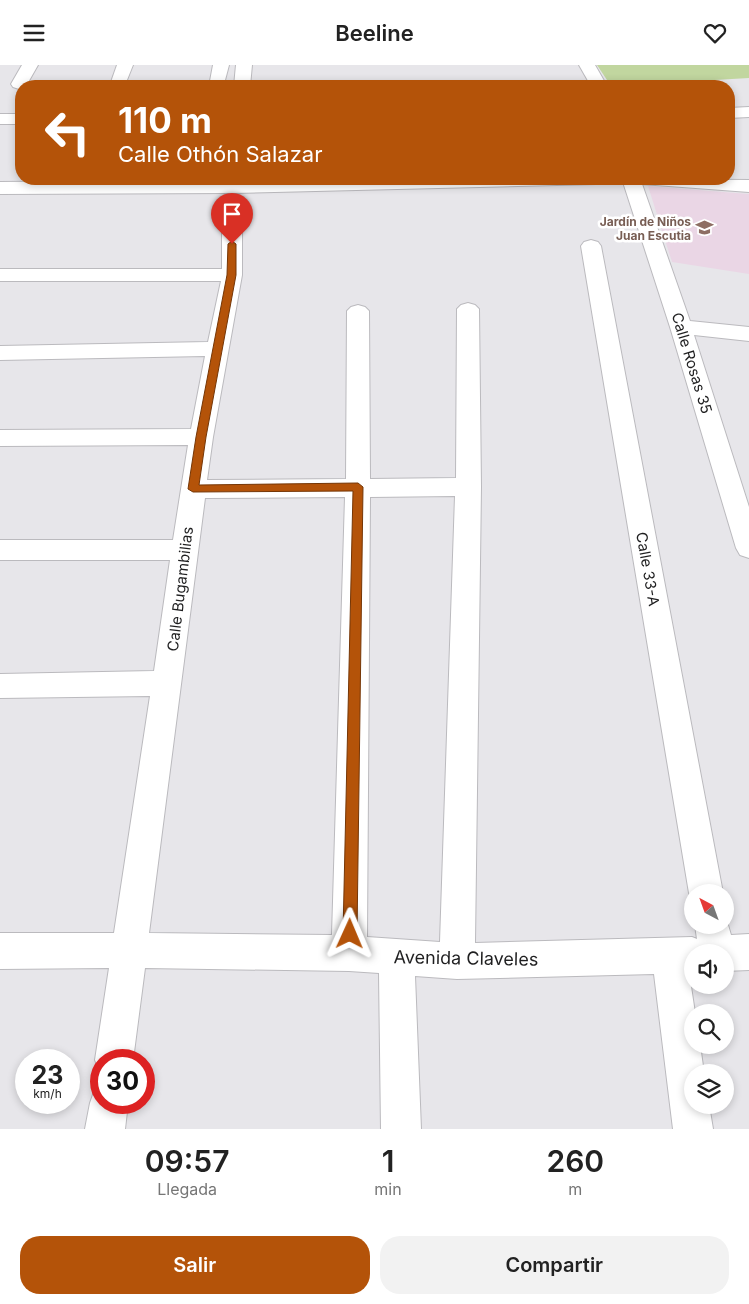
<!DOCTYPE html>
<html lang="es">
<meta charset="utf-8">
<style>
body{margin:0;font-family:Inter,sans-serif;background:#f2f2f2;color:#222;height:100vh;display:flex;flex-direction:column;font-size:19px;white-space:nowrap}
*{box-sizing:border-box;margin:0}
p{font-size:16px;color:#767676}
.icon{flex:none;width:28px;height:28px;fill:none;stroke:currentColor;stroke-width:2;stroke-linecap:round;stroke-linejoin:round}
.map{position:relative;height:1064px;overflow:hidden}
.drawer{display:flex;flex-direction:column;background:#fff;flex:1}
.drawer>*{flex:none}
.guide{position:absolute;left:15px;top:15px;width:720px;height:105px;border-radius:20px;box-shadow:0 2px 8px #0003;background:#b45309;color:#fff;overflow:hidden}
.needle{width:32px;rotate:319deg}
.tools{position:absolute;left:684px;top:819px;display:grid;gap:10px}
.tools a{display:grid;place-items:center;width:50px;height:50px;border-radius:50%;background:#fff;box-shadow:0 2px 8px #0003;font-size:25px}
.speed{position:absolute;left:15px;top:984px;display:flex;gap:10px;font-size:25px;font-weight:700;text-align:center}
.speed>*{display:grid;place-content:center;width:65px;height:65px;border-radius:50%;background:#fff;box-shadow:0 2px 8px #0003;line-height:1}
.speed small{font-size:12px;font-weight:400}
.speed .limit{border:8px solid #d22;background:#fff;color:#111}
.pin{position:absolute;display:grid;place-items:center;width:42px;height:42px;color:#fff;margin:-51px -21px;border-radius:50% 50% 50% 0;rotate:-45deg;box-shadow:0 0 5px #0007}
.pin .icon{rotate:45deg}
.me{position:absolute;width:55px;margin:-28px;rotate:1deg;stroke-linejoin:round;filter:drop-shadow(0 0 4px #0008)}
.turn{display:flex;align-items:center;gap:18px;height:105px;padding:0 20px;font-size:22px}
.turn .icon{width:65px;height:65px;stroke-width:2.5}
.turn b{display:block;font-size:35px;line-height:42px}
.eta{display:flex;justify-content:space-evenly;align-items:center;height:85px;text-align:center}
.eta b{font-size:30px;font-weight:600;line-height:35px}
.action{display:flex;gap:10px;margin-top:auto;padding:10px 20px}
.action a{flex:1;height:58px;border-radius:20px;background:#b45309;color:#fff;font-size:20px;font-weight:600;line-height:58px;text-align:center}
.action a+a{background:#f2f2f2;color:#222}
header{display:flex;justify-content:space-between;align-items:center;height:65px;padding:0 20px;background:#fff;font-size:22px;font-weight:600}
.map>svg:first-child{display:block}
.education{fill:#ead6e5}
.green{fill:#c1d69f}
.lines{fill:none;stroke-linecap:round;stroke-linejoin:round}
.minor-casing{stroke:#bbbabe;stroke-width:2}
.minor{fill:#fff;fill-rule:evenodd}
.route{fill:#b45309;stroke:#753606}
.labels{text-anchor:middle;dominant-baseline:central;stroke-width:5;stroke-linejoin:round;paint-order:stroke}
.far-education-label{font-size:12px;font-weight:bold;fill:#785e54;stroke:#fff;text-anchor:end}
.street-label{font-size:15px;fill:#1f1f20;stroke:#fff}
.near-street-label{font-size:18px;fill:#1f1f20;stroke:#fff}
</style>
<header><svg class="icon" aria-label="menu" viewBox="0 0 24 24"><path d="M4 6h16M4 12h16M4 18h16"/></svg>Beeline<svg class="icon" aria-label="heart" viewBox="0 0 24 24"><path d="M12 20l-8-8c-3-5 5-10 8-4 3-6 11-1 8 4z"/></svg></header>
<div class="map">
<svg width="749" height="1064" viewBox="0 0 749 1064">
<rect width="100%" height="100%" fill="#e7e6ea"/>
<!-- education -->
<polygon class="education" points="648,121 749,129 749,209 672,197"/>
<!-- green -->
<polygon class="green" points="597,0 749,0 749,13 611,21"/>
<g class="lines">
<defs>
<g id="minor">
<polygon points="22,0 38,0 26,21 21,21 19,24 13,22 11,19"/>
<polygon points="117,0 133,0 125,20 117,21 111,17"/>
<polygon points="213,0 229,0 224,19 212,19 210,16"/>
<polygon points="236,0 252,0 250,21 234,21"/>
<polygon points="579,0 595,0 607,21 591,21"/>
<polygon points="749,42 749,52 729,53 729,43"/>
<rect x="0" y="49" width="21" height="10"/>
<polygon points="358,114 605,114 602,118 596,119 234,128 0,129 0,117"/>
<polygon points="622,114 749,115 749,127 642,119 690,256 749,262 749,276 694,270 749,442 749,493 740,490 736,483 670,262"/>
<path d="M232,158L239,160L242,164V210L213,372L207,415L346,414L347,246L351,242L358,240L365,242L369,246L370,414L456,413L457,244L461,240L468,238L475,240L479,244L481,422L475,878L692,872L697,874L695,860H725V850L731,870L749,869V905L725,906V888H692V907L689,908L695,948H692V980H700L704,1008H692V1040H709L713,1064H673L654,909L457,914L415,911L421,1064H381L379,908L349,906L145,903L133,995H101V1009L95,995L109,903L0,904V868H114L150,631L0,633V609L154,606L170,495H0V475H173L188,380L0,381V365L191,364L205,291L0,295V281L208,277L221,216H0V204H222V164L225,160ZM455,431L440,877L367,872L370,432ZM345,432L332,870L149,868L205,433Z"/>
<polygon points="591,175 598,177 601,181 723,828 692,828 692,836 689,828 581,181 584,177"/>
<polygon points="101,1022 101,1038 128,1038 125,1064 85,1064 90,1038 95,1024"/>
</g>
</defs>
<!-- minor casing -->
<use href="#minor" class="minor-casing"/>
<!-- minor -->
<use href="#minor" class="minor"/>
</g>
<!-- route -->
<polygon class="route" points="232,176 236,179 236,210 206,372 199,420 358,418 363,422 357,869 355,874 350,876 345,874 343,869 353,426 193,427 188,424 196,372 227,210 228,179"/>
<!-- icons -->
<defs>
<symbol id="school-bare" viewBox="-9 -9 18 18"><path d="M0-5L7-2L0 1L-7-2ZM-4 1L0 2.5L4 1V4Q0 6-4 4Z" fill="#8d6e63" stroke="#fff" stroke-width="2.5" paint-order="stroke"/></symbol>
</defs>
<g fill-rule="evenodd">
<use href="#school-bare" x="692" y="150" width="25" height="25"/>
</g>
<g class="labels">
<!-- far-education labels -->
<g class="far-education-label">
<text x="691" y="156">Jardín de Niños<tspan x="691" dy="14">Juan Escutia</tspan></text>
</g>
<!-- street labels -->
<g class="street-label">
<text transform="translate(692 298) rotate(73)">Calle Rosas 35</text>
<text transform="translate(648 504) rotate(80)">Calle 33-A</text>
<text transform="translate(180 524) rotate(-83)">Calle Bugambilias</text>
</g>
<!-- near-street labels -->
<g class="near-street-label">
<text transform="translate(466 893) rotate(1)">Avenida Claveles</text>
</g>
</g>
</svg>
<div class="tools">
<a><svg class="needle" viewBox="-14 -14 28 28"><path d="M0-13l5 13h-10z" fill="#e53935"/><path d="M0 13l5-13h-10z" fill="#767676"/></svg></a>
<a><svg class="icon" aria-label="sound" viewBox="0 0 24 24"><path d="M4 9h4l5-4v14l-5-4H4zM17 9q2 3 0 6"/></svg></a>
<a><svg class="icon" aria-label="search" viewBox="0 0 24 24"><circle cx="10" cy="10" r="6"/><path d="M15 15l6 6"/></svg></a>
<a><svg class="icon" aria-label="layers" viewBox="0 0 24 24"><path d="M12 4l9 5-9 5-9-5zM3 14l9 5 9-5"/></svg></a>
</div>
<div class="speed"><div>23<small>km/h</small></div><div class="limit">30</div></div>
<div class="pin" style="left:232px;top:179px;background:#d93025"><svg class="icon" aria-label="arrive" viewBox="0 0 24 24"><path d="M6 21V4h12l-3 4 3 4H6"/></svg></div>
<svg class="me" style="left:350px;top:869px" viewBox="-20 -20 40 40"><path d="M0-17L14 15 0 8-14 15z" fill="#b45309" stroke="#fff" stroke-width="4"/></svg>
<div class="guide">
<div class="turn"><svg class="icon" aria-label="left" viewBox="0 0 24 24"><path d="M17 20v-9H6M10 6l-5 5 5 5"/></svg><div><b>110 m</b>Calle Othón Salazar</div></div>
</div>
</div>
<section class="drawer">
<div class="eta">
<div><b>09:57</b><p>Llegada</p></div>
<div><b>1</b><p>min</p></div>
<div><b>260</b><p>m</p></div>
</div>
<div class="action"><a>Salir</a><a>Compartir</a></div>
</section>
